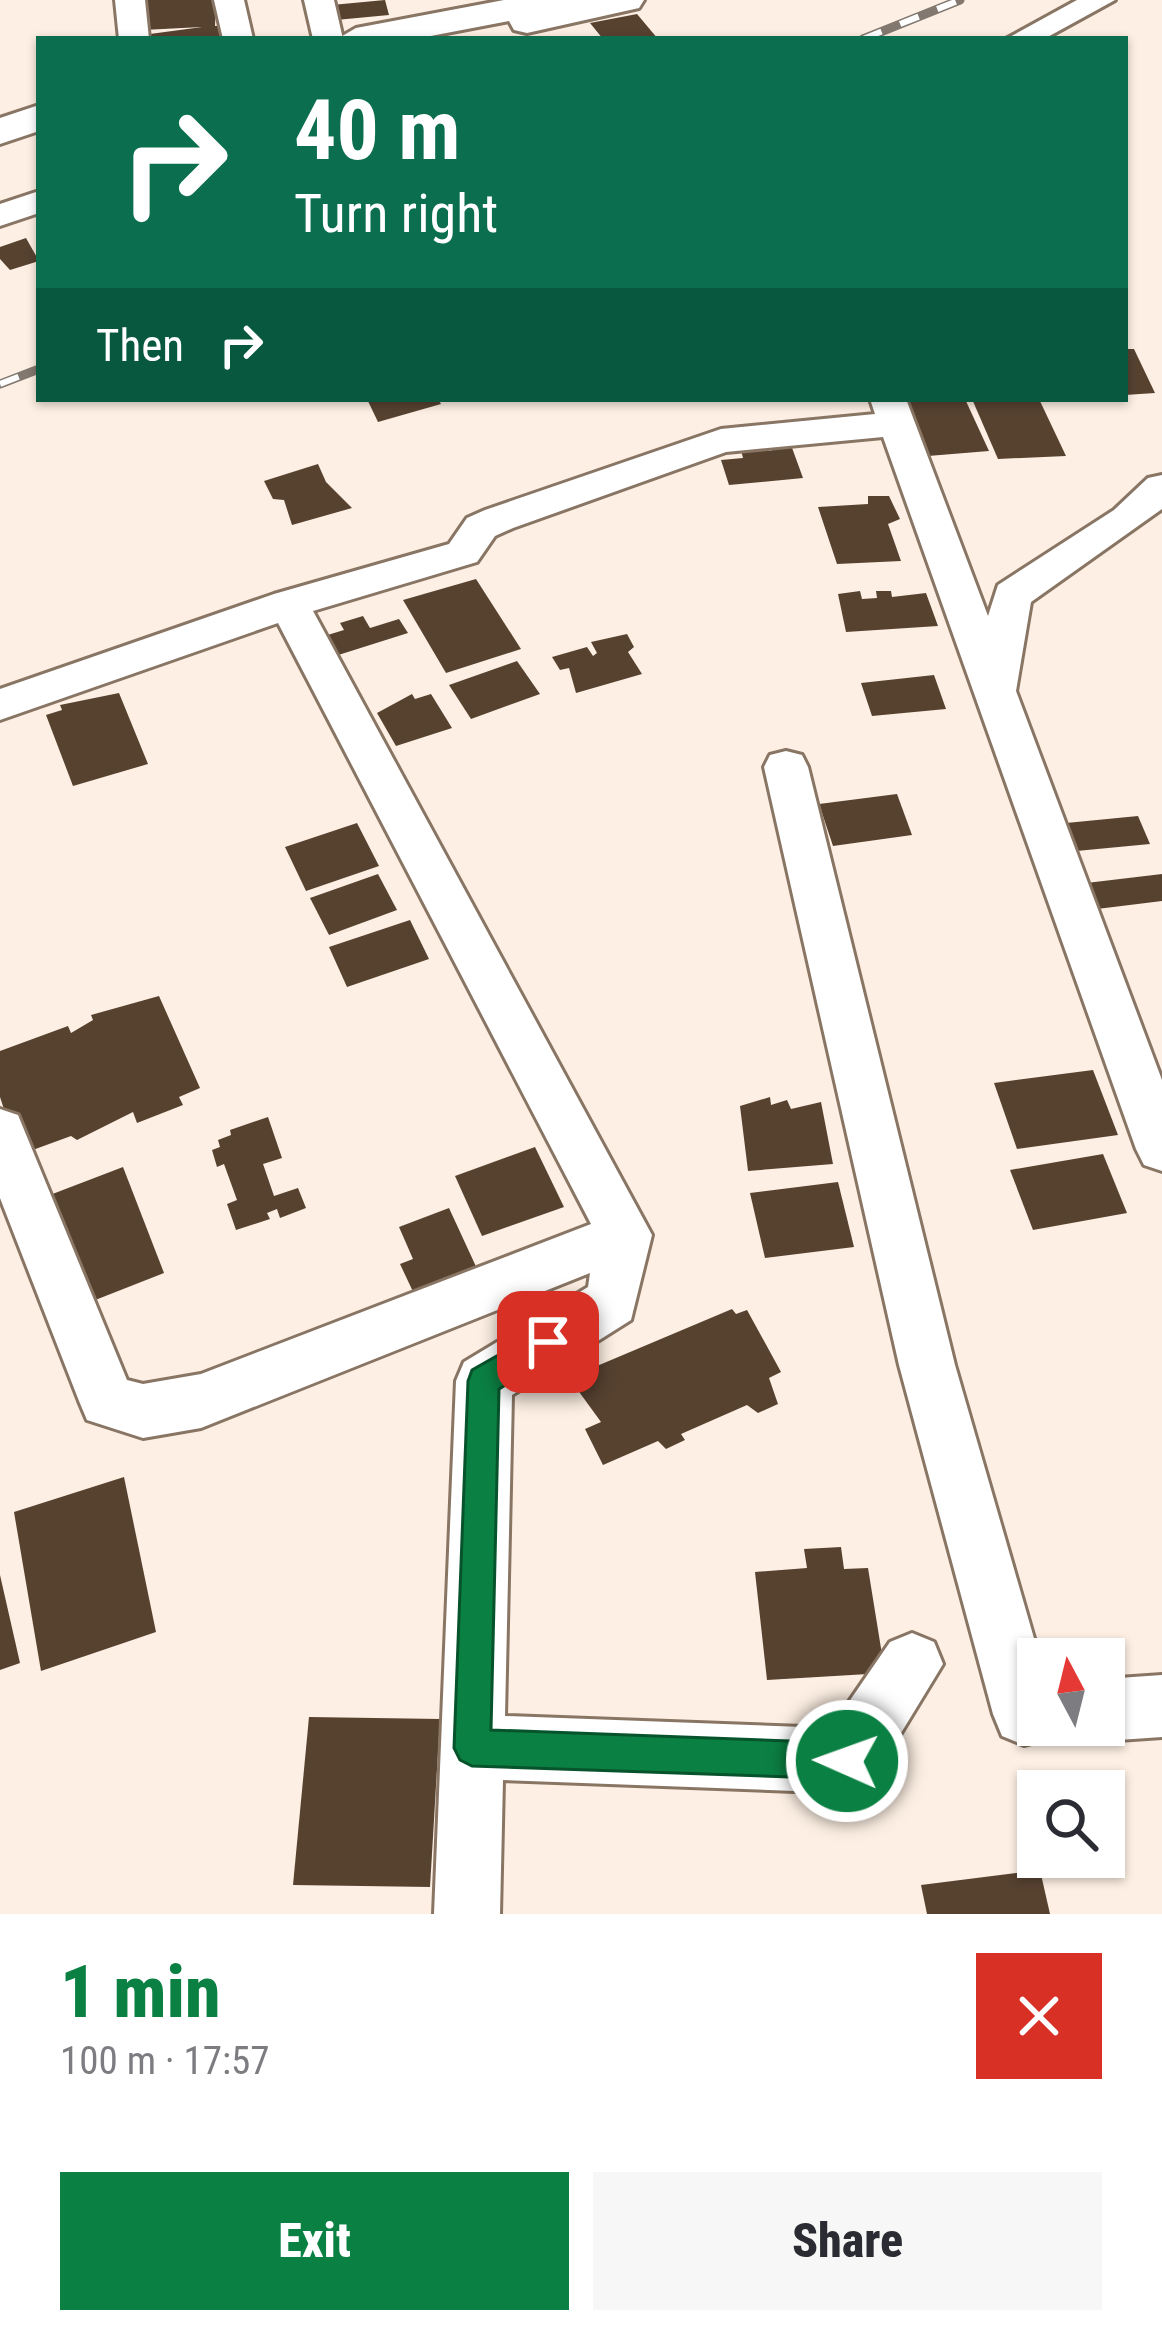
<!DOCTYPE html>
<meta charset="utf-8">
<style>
body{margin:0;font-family:"Roboto Condensed",sans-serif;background:#f7f7f7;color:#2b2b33;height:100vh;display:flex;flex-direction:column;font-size:45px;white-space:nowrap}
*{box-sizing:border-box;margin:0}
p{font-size:39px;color:#7c7c81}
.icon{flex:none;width:66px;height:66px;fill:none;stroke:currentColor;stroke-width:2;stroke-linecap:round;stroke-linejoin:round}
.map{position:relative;height:1914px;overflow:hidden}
.details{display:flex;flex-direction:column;background:#fff;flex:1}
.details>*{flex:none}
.guide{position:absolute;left:36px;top:36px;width:1092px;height:366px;border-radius:0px;box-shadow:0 3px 9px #0004;background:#0b6e4f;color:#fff;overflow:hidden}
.needle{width:78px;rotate:353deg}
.fabs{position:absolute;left:1017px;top:1638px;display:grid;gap:24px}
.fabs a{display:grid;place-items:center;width:108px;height:108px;border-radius:0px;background:#fff;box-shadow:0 3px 9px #0004;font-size:60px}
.pin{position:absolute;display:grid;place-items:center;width:102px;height:102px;color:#fff;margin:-51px;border-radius:24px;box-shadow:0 6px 18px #0006}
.me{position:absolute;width:132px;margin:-66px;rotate:272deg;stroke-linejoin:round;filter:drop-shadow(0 0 9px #0008)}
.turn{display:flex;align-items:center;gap:42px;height:252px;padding:0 60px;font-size:54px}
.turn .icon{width:156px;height:156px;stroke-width:2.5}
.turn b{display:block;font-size:84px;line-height:102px}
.then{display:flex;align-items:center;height:114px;padding:0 60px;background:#0003;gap:24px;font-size:45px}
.round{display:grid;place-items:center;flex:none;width:126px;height:126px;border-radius:0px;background:#f7f7f7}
.headline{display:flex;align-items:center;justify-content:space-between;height:204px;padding:0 60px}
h1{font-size:72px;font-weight:800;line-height:90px;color:#0b8043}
.primary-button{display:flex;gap:24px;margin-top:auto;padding:24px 60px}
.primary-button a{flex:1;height:138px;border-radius:0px;background:#0b8043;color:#fff;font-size:48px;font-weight:800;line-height:138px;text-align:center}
.primary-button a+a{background:#f7f7f7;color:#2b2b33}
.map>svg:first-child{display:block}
.building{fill:#574230}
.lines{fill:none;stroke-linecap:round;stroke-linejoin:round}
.minor-casing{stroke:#897564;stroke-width:6}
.tertiary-casing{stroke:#897564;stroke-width:6}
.minor{fill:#fff;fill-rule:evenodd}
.tertiary{fill:#fff;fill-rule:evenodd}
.rail-casing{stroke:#82786f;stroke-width:9}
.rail{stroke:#fff;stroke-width:6;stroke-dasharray:20;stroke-linecap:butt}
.route{fill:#0b8043;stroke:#07532c;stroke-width:3}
</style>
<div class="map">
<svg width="1162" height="1914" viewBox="0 0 1162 1914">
<rect width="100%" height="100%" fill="#fdefe3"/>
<!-- building -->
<g class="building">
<polygon points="145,0 216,0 215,26 227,25 231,39 151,39 150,34 202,27 143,30"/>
<polygon points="385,0 389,15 336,20 332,5"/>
<polygon points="637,14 658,39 603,39 590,23"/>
<polygon points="26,238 39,261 10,270 0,259 0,247"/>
<polygon points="1125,349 1134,349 1155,393 1125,395"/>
<polygon points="367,399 438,399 441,404 378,422"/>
<polygon points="965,399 989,451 928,456 908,400"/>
<polygon points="972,399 1039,399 1066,456 998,459"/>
<polygon points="739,443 766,446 769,451 791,445 803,478 729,485 721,460 743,458"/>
<polygon points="318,464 326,482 352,508 292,525 284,500 273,499 264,481"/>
<polygon points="868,496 889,496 900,519 888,524 901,561 837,564 818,507 868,504"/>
<polygon points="476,579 521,649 446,673 403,600"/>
<polygon points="860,591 862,599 877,598 876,591 891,591 892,597 926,593 938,626 846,632 838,594"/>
<polygon points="363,616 370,628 399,619 408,633 332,657 321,637 344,630 340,623"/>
<polygon points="627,634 634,647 628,652 642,674 576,693 569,668 560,670 552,657 587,647 593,656 597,653 591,642"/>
<polygon points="517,661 540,694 471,719 449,685"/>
<polygon points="934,675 946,709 872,716 861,683"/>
<polygon points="119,693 148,764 73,786 46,715 62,710 60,705"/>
<polygon points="412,694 415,699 431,694 452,728 396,746 377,713"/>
<polygon points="897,794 912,835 833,846 819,804"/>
<polygon points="1138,816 1150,844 1066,852 1056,824"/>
<polygon points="357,823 379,866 306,891 285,847"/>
<polygon points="378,874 397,910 329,935 310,898"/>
<polygon points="1162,874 1162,901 1089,910 1078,884"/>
<polygon points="410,920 429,959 347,987 329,947"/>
<polygon points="159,996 200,1088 179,1097 183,1105 137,1123 133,1112 77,1140 71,1136 19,1155 0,1097 0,1051 68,1026 71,1033 93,1020 91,1015"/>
<polygon points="1093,1070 1118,1135 1017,1149 994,1083"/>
<polygon points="770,1097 771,1105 787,1100 791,1109 821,1102 833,1164 748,1171 740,1106"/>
<polygon points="268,1117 282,1158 263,1164 274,1196 298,1188 306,1208 280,1218 277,1209 267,1213 270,1219 236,1230 227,1204 237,1200 224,1164 217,1167 212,1150 220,1147 218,1140 231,1135 230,1130"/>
<polygon points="535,1147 564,1207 482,1236 455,1176"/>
<polygon points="1103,1154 1127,1213 1033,1230 1010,1170"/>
<polygon points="123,1167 164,1273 80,1306 42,1198"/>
<polygon points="838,1182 854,1247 765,1258 750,1193"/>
<polygon points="449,1208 479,1273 416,1298 400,1264 413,1259 399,1227"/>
<polygon points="732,1309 736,1314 747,1310 781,1372 769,1378 778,1404 758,1413 747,1405 681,1434 685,1440 666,1449 658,1441 603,1465 585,1429 601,1422 577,1389 590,1384 585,1371"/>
<polygon points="124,1477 156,1632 41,1671 14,1512"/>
<polygon points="841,1547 844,1569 868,1568 885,1673 767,1680 755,1572 807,1568 804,1549"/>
<polygon points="0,1575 20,1663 0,1670"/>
<polygon points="309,1717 440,1719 430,1887 293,1885"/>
<polygon points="1040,1870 1050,1914 927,1914 921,1885"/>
</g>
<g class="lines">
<defs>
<g id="minor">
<polygon points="115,0 145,0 149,39 119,39"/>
<polygon points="214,0 244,0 253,39 223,39"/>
<polygon points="304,0 334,0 343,39 313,39"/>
<polygon points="1077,0 1115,0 1044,39 1006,39"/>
<polygon points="39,191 39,213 0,226 0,204"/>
<polygon points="870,399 906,399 988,616 998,585 1114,510 1148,478 1162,475 1162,509 1031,602 1016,691 1162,1080 1162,1171 1144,1165 1136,1149 883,437 726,452 513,528 495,536 477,562 313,611 652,1235 631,1320 512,1395 505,1716 831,1728 890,1642 912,1633 934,1642 943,1664 870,1784 847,1793 503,1780 500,1914 434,1914 456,1381 464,1362 588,1287 590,1273 201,1428 143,1438 87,1420 79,1401 0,1198 0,1109 18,1115 127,1380 143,1384 201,1374 591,1224 278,623 0,720 0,689 274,594 449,544 467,518 485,510 721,429 875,414"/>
<polygon points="786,751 802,755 808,767 955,1365 1040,1659 1038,1725 1064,1725 1060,1735 1024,1745 1002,1736 993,1714 899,1365 764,767 770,755"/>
<polygon points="1162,1675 1162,1737 1104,1741 1082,1732 1079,1725 1104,1725 1104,1679"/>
</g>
<g id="tertiary">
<polygon points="504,0 644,0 639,8 527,33 514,30 509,21 415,39 337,39 356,28"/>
<polygon points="39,105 39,131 0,144 0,118"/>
</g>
</defs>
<!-- minor casing -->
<use href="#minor" class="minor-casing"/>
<!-- tertiary casing -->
<use href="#tertiary" class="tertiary-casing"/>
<!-- minor -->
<use href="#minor" class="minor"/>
<!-- tertiary -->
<use href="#tertiary" class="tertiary"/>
<defs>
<g id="rail">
<polyline points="863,39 960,0"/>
<polyline points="0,384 39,369"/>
</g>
</defs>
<!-- rail casing -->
<use href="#rail" class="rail-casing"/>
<!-- rail -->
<use href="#rail" class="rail"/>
</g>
<!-- route -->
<polygon class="route" points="548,1327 559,1331 564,1342 559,1352 499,1389 491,1730 847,1743 860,1748 865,1761 860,1774 847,1779 472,1766 460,1760 454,1748 468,1381 472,1370"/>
</svg>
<div class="fabs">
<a><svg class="needle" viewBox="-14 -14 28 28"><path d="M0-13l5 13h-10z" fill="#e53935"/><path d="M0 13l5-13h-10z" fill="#7c7c81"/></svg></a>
<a><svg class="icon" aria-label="search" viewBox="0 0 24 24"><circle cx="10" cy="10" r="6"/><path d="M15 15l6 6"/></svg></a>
</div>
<div class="pin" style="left:548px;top:1342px;background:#d93025"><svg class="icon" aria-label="arrive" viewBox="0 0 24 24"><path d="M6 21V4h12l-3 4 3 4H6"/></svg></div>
<svg class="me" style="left:847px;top:1761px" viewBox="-20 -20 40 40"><circle r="17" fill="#0b8043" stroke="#fff" stroke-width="3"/><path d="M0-11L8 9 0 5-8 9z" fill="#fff"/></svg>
<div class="guide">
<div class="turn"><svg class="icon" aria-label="right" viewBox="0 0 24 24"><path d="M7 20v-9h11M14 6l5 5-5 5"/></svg><div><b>40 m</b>Turn right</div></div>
<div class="then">Then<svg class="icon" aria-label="right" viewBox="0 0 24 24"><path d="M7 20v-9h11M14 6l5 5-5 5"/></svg></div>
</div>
</div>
<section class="details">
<div class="headline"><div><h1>1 min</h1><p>100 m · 17:57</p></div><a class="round" style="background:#d93025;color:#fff"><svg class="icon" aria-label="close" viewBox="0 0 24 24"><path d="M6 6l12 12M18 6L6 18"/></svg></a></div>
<div class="primary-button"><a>Exit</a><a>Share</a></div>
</section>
